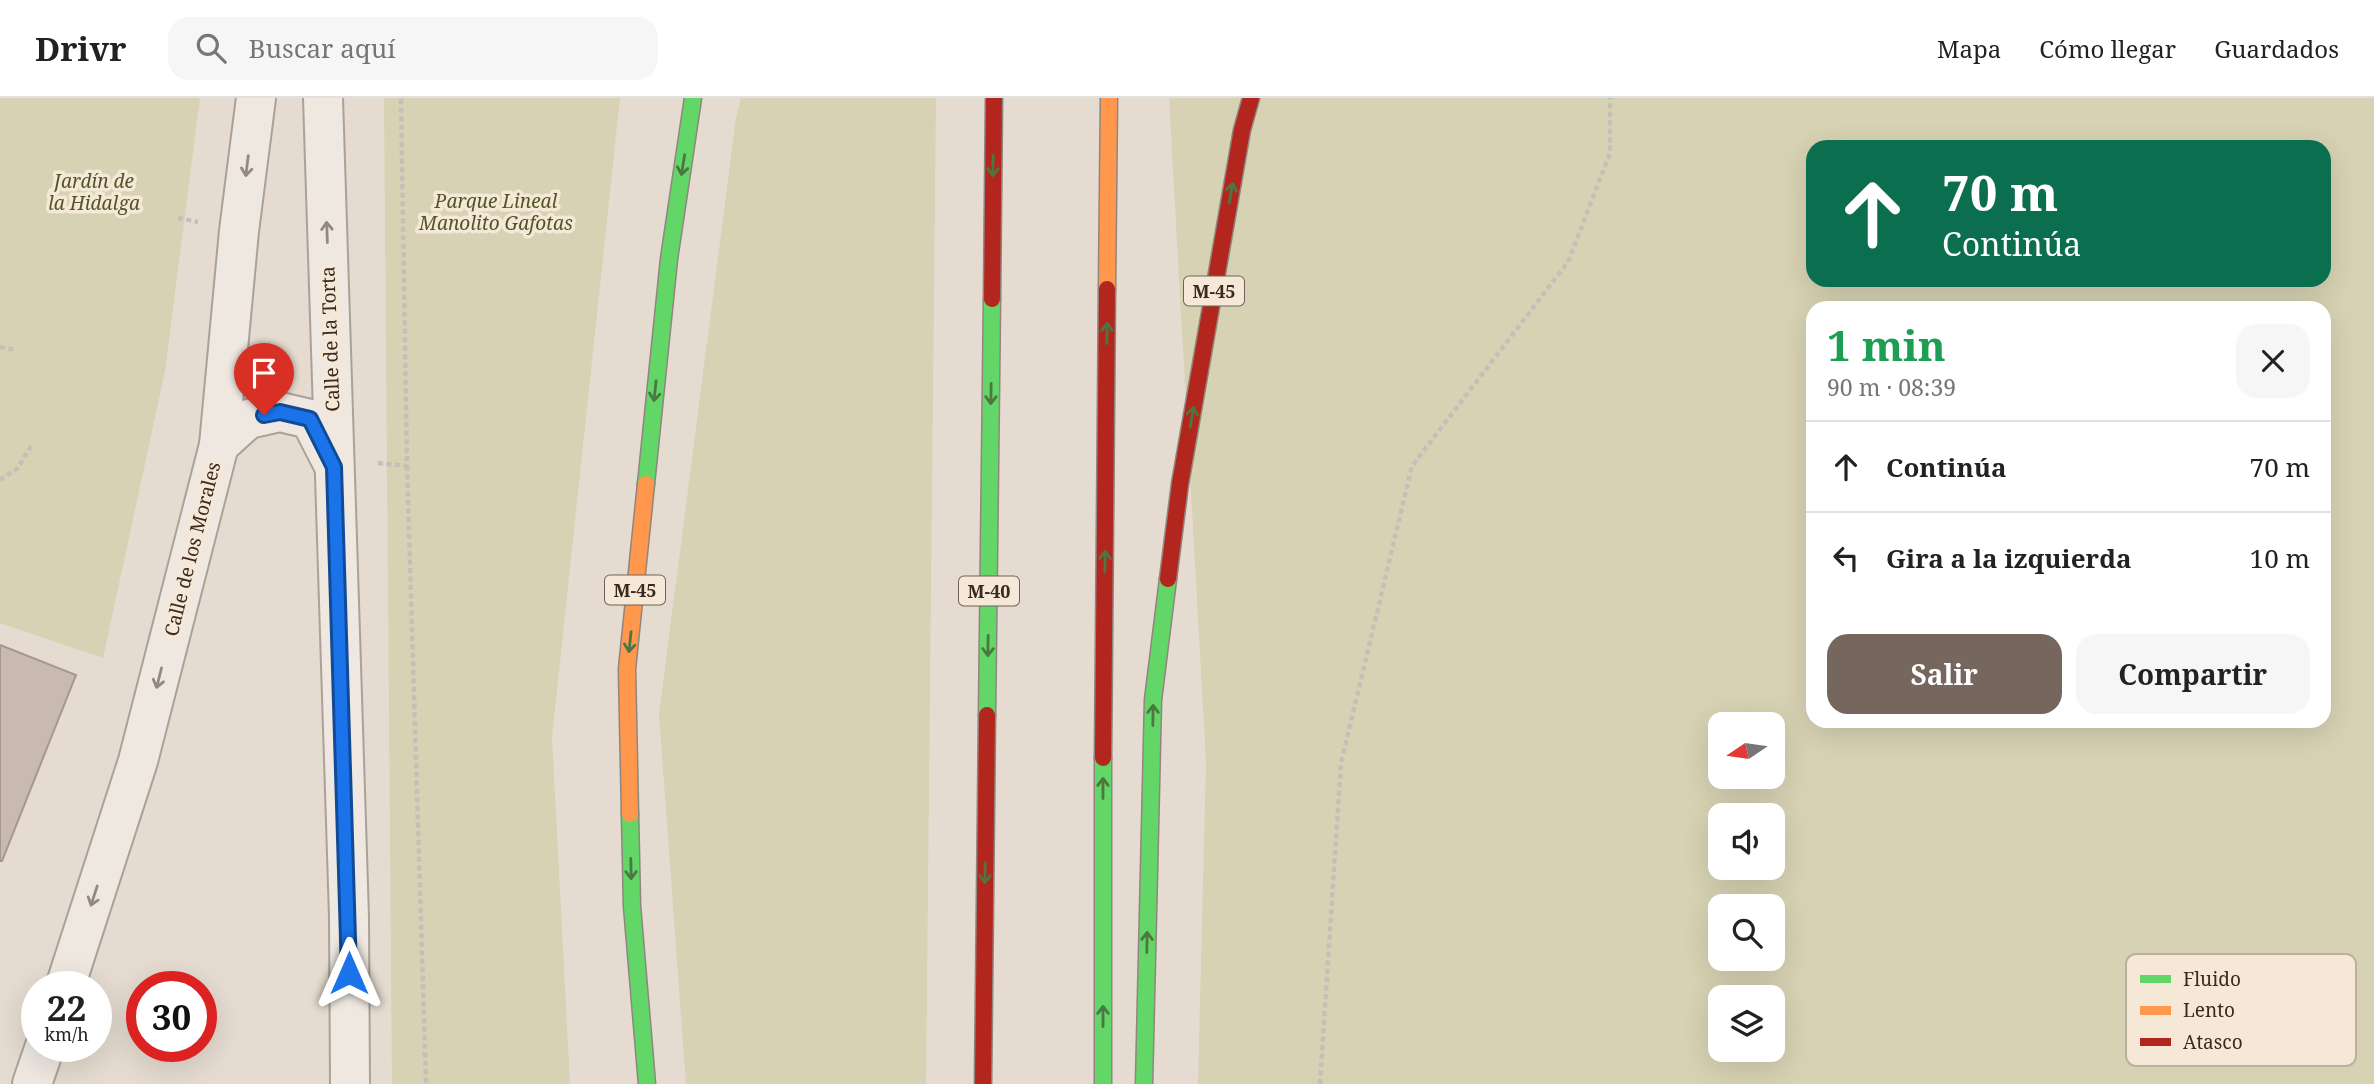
<!DOCTYPE html>
<html lang="es">
<meta charset="utf-8">
<style>
body{margin:0;font-family:"Noto Serif",serif;background:#f6f6f6;color:#222;height:100vh;display:flex;flex-direction:column;font-size:26px;white-space:nowrap}
*{box-sizing:border-box;margin:0}
p{font-size:23px;color:#767676}
.icon{flex:none;width:38px;height:38px;fill:none;stroke:currentColor;stroke-width:2;stroke-linecap:round;stroke-linejoin:round}
.map{position:relative;flex:1;overflow:hidden}
.drawer{position:absolute;left:1806px;top:203px;width:525px;height:427px;display:flex;flex-direction:column;background:#fff;border-radius:21px;box-shadow:0 7px 28px #0002}
.drawer>*{flex:none}
.top-card{position:absolute;left:1806px;top:42px;width:525px;height:147px;border-radius:21px;box-shadow:0 7px 28px #0002;background:#0b6e4f;color:#fff;overflow:hidden}
.needle{width:46px;rotate:257deg}
.tools{position:absolute;left:1708px;top:614px;display:grid;gap:14px}
.tools a{display:grid;place-items:center;width:77px;height:77px;border-radius:14px;background:#fff;box-shadow:0 7px 28px #0002;font-size:35px}
.speed{position:absolute;left:21px;top:873px;display:flex;gap:14px;font-size:35px;font-weight:700;text-align:center}
.speed>*{display:grid;place-content:center;width:91px;height:91px;border-radius:50%;background:#fff;box-shadow:0 7px 28px #0002;line-height:1}
.speed small{font-size:18px;font-weight:400}
.speed .limit{border:10px solid #d22;background:#fff;color:#111}
.pin{position:absolute;display:grid;place-items:center;width:60px;height:60px;color:#fff;margin:-72px -30px;border-radius:50% 50% 50% 0;rotate:-45deg;box-shadow:0 0 7px #0007}
.pin .icon{rotate:45deg}
.me{position:absolute;width:77px;margin:-38px;rotate:0deg;stroke-linejoin:round;filter:drop-shadow(0 0 5px #0008)}
.turn{display:flex;align-items:center;gap:24px;height:147px;padding:0 21px;font-size:32px}
.turn .icon{width:91px;height:91px;stroke-width:2.5}
.turn b{display:block;font-size:49px;line-height:60px}
.round{display:grid;place-items:center;flex:none;width:74px;height:74px;border-radius:21px;background:#f6f6f6}
.head{display:flex;align-items:center;justify-content:space-between;height:119px;padding:0 21px}
h1{font-size:42px;font-weight:700;line-height:52px;color:#1e9e55}
.primary-button{display:flex;gap:14px;margin-top:auto;padding:14px 21px}
.primary-button a{flex:1;height:80px;border-radius:21px;background:#75675e;color:#fff;font-size:28px;font-weight:700;line-height:80px;text-align:center}
.primary-button a+a{background:#f6f6f6;color:#222}
ul{padding:0;list-style:none}
li{display:flex;align-items:center;gap:21px;height:91px;padding:0 21px;border-top:2px solid #e0e0e0}
li div{flex:1}
li b{display:block;font-size:26px}
li em{font-style:normal}
header{display:flex;align-items:center;gap:42px;box-sizing:border-box;height:98px;padding:0 35px;background:#fff;border-bottom:2px solid #e0e0e0}
header strong{font-size:33px}
nav{display:flex;gap:38px;margin-inline-start:auto;font-size:24px}
.search{width:490px;height:63px;background:#f6f6f6;display:flex;align-items:center;gap:18px;box-sizing:border-box;padding:0 24px;border-radius:21px;color:#767676;font-size:26px}
.map>svg:first-child{display:block}
.green{fill:#d7d2b3;fill-rule:evenodd}
.building{fill:#c8b9b1;stroke:#a5978f;stroke-width:2}
.lines{fill:none;stroke-linecap:round;stroke-linejoin:round}
.street-casing{stroke:#aaa198;stroke-width:42}
.fast-casing{stroke:#90867f;stroke-width:19}
.slow-casing{stroke:#90867f;stroke-width:19}
.jam-casing{stroke:#90867f;stroke-width:19}
.path{stroke:#c6bfb8;stroke-width:4.5;stroke-dasharray:5 3.5;stroke-linecap:butt}
.street{stroke:#eee8e1;stroke-width:38}
.fast{stroke:#63d668;stroke-width:16}
.slow{stroke:#ff974d;stroke-width:16}
.jam{stroke:#b3261e;stroke-width:16}
.oneway{stroke:#4c7740}
.oneway2{stroke:#948880}
.route-casing{stroke:#114b97;stroke-width:18}
.route{stroke:#1a73e8;stroke-width:12}
.labels{text-anchor:middle;dominant-baseline:central;stroke-width:7;stroke-linejoin:round;paint-order:stroke}
.shield{fill:#f5e8d7;stroke:#716257;stroke-width:2}
.shield-label{font-size:18px;font-weight:bold;fill:#392920}
.park-label{font-size:19px;font-style:italic;fill:#505528;stroke:#f5e8d7}
.street-label{font-size:19px;fill:#392920;stroke:#f5e8d7}
.key{fill:#f5e8d7;stroke:#bdafa0;stroke-width:2}
.key-label{font-size:19px;fill:#392920}
</style>
<header>
<strong>Drivr</strong>
<div class="search"><svg class="icon" aria-label="search" viewBox="0 0 24 24"><circle cx="10" cy="10" r="6"/><path d="M15 15l6 6"/></svg>Buscar aquí</div>
<nav><a>Mapa</a><a>Cómo llegar</a><a>Guardados</a></nav>
</header>
<div class="map">
<svg width="2374" height="986" viewBox="0 0 2374 986">
<rect width="100%" height="100%" fill="#e5dbd0"/>
<!-- green -->
<g class="green">
<polygon points="0,0 200,0 165,273 103,560 0,525"/>
<polygon points="384,0 620,0 552,639 570,986 392,986"/>
<polygon points="741,0 936,0 926,986 686,986 659,616 736,20"/>
<path d="M1169,0H2374V986H1198L1206,663ZM1813,49H2324V182H1813ZM1813,210H2324V623H1813ZM1720,626H1773V679H1720ZM1720,718H1773V770H1720ZM1720,808H1773V861H1720ZM1720,900H1773V952H1720Z"/>
</g>
<!-- building -->
<polygon class="building" points="0,547 76,577 2,763 0,763"/>
<g class="lines">
<defs>
<g id="street">
<polyline points="323,0 349,819 350,986"/>
<polyline points="219,347 248,321 280,314 310,321 332,364"/>
<polyline points="65,889 138,663 219,347 239,133 256,0"/>
<polyline points="32,986 45,948"/>
</g>
<g id="fast">
<polyline points="646,386 669,161 693,0"/>
<polyline points="987,617 992,201"/>
<polyline points="1103,660 1103,986"/>
<polyline points="630,716 632,808 647,986"/>
<polyline points="1144,986 1153,602 1168,481"/>
</g>
<g id="slow">
<polyline points="1107,191 1109,0"/>
<polyline points="630,716 627,571 646,386"/>
</g>
<g id="jam">
<polyline points="992,201 994,0"/>
<polyline points="1168,481 1180,386 1242,32 1251,0"/>
<polyline points="1103,660 1107,191"/>
<polyline points="983,986 987,617"/>
</g>
</defs>
<!-- street casing -->
<use href="#street" class="street-casing"/>
<!-- fast casing -->
<use href="#fast" class="fast-casing"/>
<!-- slow casing -->
<use href="#slow" class="slow-casing"/>
<!-- jam casing -->
<use href="#jam" class="jam-casing"/>
<!-- path -->
<g class="path">
<polyline points="178,120 198,124"/>
<polyline points="0,249 17,252"/>
<polyline points="378,365 407,368 401,0"/>
<polyline points="407,368 426,986"/>
<polyline points="0,382 18,370 31,348"/>
<polyline points="1320,986 1341,665 1412,368 1568,164 1610,55 1610,0"/>
</g>
<!-- street -->
<use href="#street" class="street"/>
<!-- fast -->
<use href="#fast" class="fast"/>
<!-- slow -->
<use href="#slow" class="slow"/>
<!-- jam -->
<use href="#jam" class="jam"/>
</g>
<!-- one-way arrows -->
<defs><path id="oneway-shaft" d="M-6 0H5M1.5-3L5.5 0L1.5 3" fill="none" stroke-width="1.6" stroke-linecap="round" stroke-linejoin="round" transform="scale(1.75)"/></defs>
<g class="oneway">
<use href="#oneway-shaft" transform="translate(683 67) rotate(99)"/>
<use href="#oneway-shaft" transform="translate(993 68) rotate(91)"/>
<use href="#oneway-shaft" transform="translate(1231 95) rotate(-80)"/>
<use href="#oneway-shaft" transform="translate(1107 235) rotate(-89)"/>
<use href="#oneway-shaft" transform="translate(655 293) rotate(96)"/>
<use href="#oneway-shaft" transform="translate(991 296) rotate(91)"/>
<use href="#oneway-shaft" transform="translate(1192 319) rotate(-80)"/>
<use href="#oneway-shaft" transform="translate(1105 463) rotate(-89)"/>
<use href="#oneway-shaft" transform="translate(630 544) rotate(96)"/>
<use href="#oneway-shaft" transform="translate(988 548) rotate(91)"/>
<use href="#oneway-shaft" transform="translate(1153 617) rotate(-89)"/>
<use href="#oneway-shaft" transform="translate(1103 690) rotate(-90)"/>
<use href="#oneway-shaft" transform="translate(631 771) rotate(89)"/>
<use href="#oneway-shaft" transform="translate(985 775) rotate(91)"/>
<use href="#oneway-shaft" transform="translate(1147 844) rotate(-89)"/>
<use href="#oneway-shaft" transform="translate(1103 918) rotate(-90)"/>
</g>
<g class="oneway2">
<use href="#oneway-shaft" transform="translate(247 68) rotate(97)"/>
<use href="#oneway-shaft" transform="translate(327 134) rotate(-92)"/>
<use href="#oneway-shaft" transform="translate(159 580) rotate(104)"/>
<use href="#oneway-shaft" transform="translate(94 798) rotate(108)"/>
</g>
<g class="lines">
<defs>
<polyline id="route" points="264,317 280,314 310,321 334,369 349,875"/>
</defs>
<!-- route casing -->
<use href="#route" class="route-casing"/>
<!-- route -->
<use href="#route" class="route"/>
</g>
<g class="labels">
<!-- shield labels -->
<g class="shield">
<rect x="1184" y="178.5" width="60" height="29" rx="5"/>
<rect x="605" y="477.5" width="60" height="29" rx="5"/>
<rect x="959" y="478.5" width="60" height="29" rx="5"/>
</g>
<g class="shield-label">
<text x="1214" y="193">M-45</text>
<text x="635" y="492">M-45</text>
<text x="989" y="493">M-40</text>
</g>
<!-- park labels -->
<g class="park-label">
<text x="94" y="83">Jardín de<tspan x="94" dy="22">la Hidalga</tspan></text>
<text x="496" y="103">Parque Lineal<tspan x="496" dy="22">Manolito Gafotas</tspan></text>
</g>
<!-- street labels -->
<g class="street-label">
<text transform="translate(330 241) rotate(-92)">Calle de la Torta</text>
<text transform="translate(192 451) rotate(-76)">Calle de los Morales</text>
</g>
</g>
<!-- legend -->
<rect x="2126" y="856" width="230" height="112" rx="10" class="key"/>
<rect x="2140" y="877" width="31" height="8" fill="#63d668"/>
<rect x="2140" y="908" width="31" height="9" fill="#ff974d"/>
<rect x="2140" y="940" width="31" height="8" fill="#b3261e"/>
<g class="key-label">
<text x="2183" y="888">Fluido</text>
<text x="2183" y="919">Lento</text>
<text x="2183" y="951">Atasco</text>
</g>
</svg>
<div class="tools">
<a><svg class="needle" viewBox="-14 -14 28 28"><path d="M0-13l5 13h-10z" fill="#e53935"/><path d="M0 13l5-13h-10z" fill="#767676"/></svg></a>
<a><svg class="icon" aria-label="sound" viewBox="0 0 24 24"><path d="M4 9h4l5-4v14l-5-4H4zM17 9q2 3 0 6"/></svg></a>
<a><svg class="icon" aria-label="search" viewBox="0 0 24 24"><circle cx="10" cy="10" r="6"/><path d="M15 15l6 6"/></svg></a>
<a><svg class="icon" aria-label="layers" viewBox="0 0 24 24"><path d="M12 4l9 5-9 5-9-5zM3 14l9 5 9-5"/></svg></a>
</div>
<div class="speed"><div>22<small>km/h</small></div><div class="limit">30</div></div>
<div class="pin" style="left:264px;top:317px;background:#d93025"><svg class="icon" aria-label="arrive" viewBox="0 0 24 24"><path d="M6 21V4h12l-3 4 3 4H6"/></svg></div>
<svg class="me" style="left:349px;top:875px" viewBox="-20 -20 40 40"><path d="M0-17L14 15 0 8-14 15z" fill="#1a73e8" stroke="#fff" stroke-width="4"/></svg>
<div class="top-card">
<div class="turn"><svg class="icon" aria-label="ahead" viewBox="0 0 24 24"><path d="M12 20V5M6 11l6-6 6 6"/></svg><div><b>70 m</b>Continúa</div></div>
</div>
<section class="drawer">
<div class="head"><div><h1>1 min</h1><p>90 m · 08:39</p></div><a class="round"><svg class="icon" aria-label="close" viewBox="0 0 24 24"><path d="M6 6l12 12M18 6L6 18"/></svg></a></div>
<ul>
<li><svg class="icon" aria-label="ahead" viewBox="0 0 24 24"><path d="M12 20V5M6 11l6-6 6 6"/></svg><div><b>Continúa</b></div><em>70 m</em></li>
<li><svg class="icon" aria-label="left" viewBox="0 0 24 24"><path d="M17 20v-9H6M10 6l-5 5 5 5"/></svg><div><b>Gira a la izquierda</b></div><em>10 m</em></li>
</ul>
<div class="primary-button"><a>Salir</a><a>Compartir</a></div>
</section>
</div>
